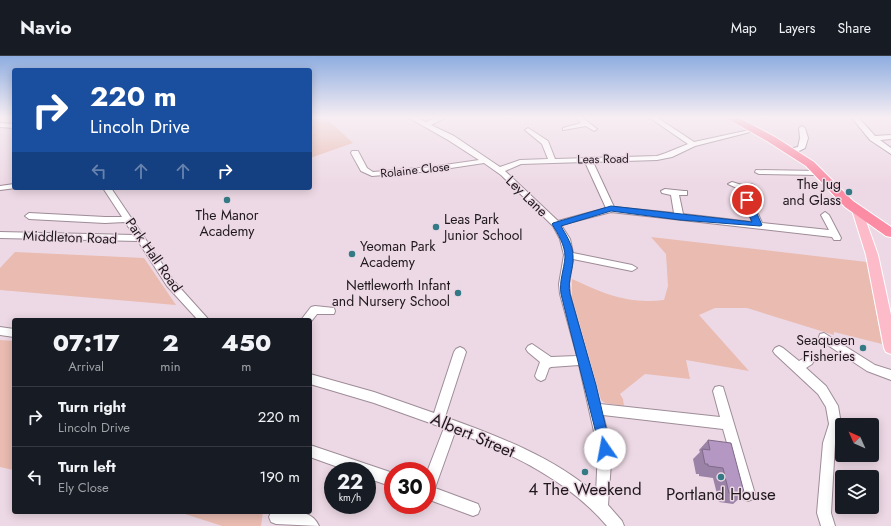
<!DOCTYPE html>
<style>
body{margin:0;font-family:Jost,sans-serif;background:#242831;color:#f1f3f6;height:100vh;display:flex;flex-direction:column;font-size:15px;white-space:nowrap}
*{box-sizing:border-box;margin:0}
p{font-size:13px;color:#9ea1a6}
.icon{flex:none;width:22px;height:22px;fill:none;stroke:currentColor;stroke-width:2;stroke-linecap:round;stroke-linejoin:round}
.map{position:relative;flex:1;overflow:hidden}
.drawer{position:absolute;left:12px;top:262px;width:300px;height:196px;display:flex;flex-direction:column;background:#171b24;border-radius:4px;box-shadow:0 2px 10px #0003}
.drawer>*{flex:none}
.hud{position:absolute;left:12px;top:12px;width:300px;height:122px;border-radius:4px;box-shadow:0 2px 10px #0003;background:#1a4fa0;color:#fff;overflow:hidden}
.needle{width:26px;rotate:315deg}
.buttons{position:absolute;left:835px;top:362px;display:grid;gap:8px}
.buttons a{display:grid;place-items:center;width:44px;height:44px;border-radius:4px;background:#171b24;box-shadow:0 2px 10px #0003;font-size:20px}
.speed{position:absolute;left:324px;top:406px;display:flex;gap:8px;font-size:20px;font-weight:700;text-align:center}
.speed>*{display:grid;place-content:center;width:52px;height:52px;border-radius:50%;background:#171b24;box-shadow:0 2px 10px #0003;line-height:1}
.speed small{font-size:10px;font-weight:400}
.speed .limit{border:6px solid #d22;background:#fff;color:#111}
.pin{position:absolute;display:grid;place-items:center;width:34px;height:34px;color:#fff;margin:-17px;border:2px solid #fff;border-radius:50%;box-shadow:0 1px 4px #0007}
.me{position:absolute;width:44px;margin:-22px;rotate:348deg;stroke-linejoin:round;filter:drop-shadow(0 0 3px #0008)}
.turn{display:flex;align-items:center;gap:14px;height:84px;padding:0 12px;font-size:18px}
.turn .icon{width:52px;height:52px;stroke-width:2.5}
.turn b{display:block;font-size:28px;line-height:34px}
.lanes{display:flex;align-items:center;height:38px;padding:0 12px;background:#0003;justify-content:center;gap:20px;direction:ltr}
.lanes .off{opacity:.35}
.eta{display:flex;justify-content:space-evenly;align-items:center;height:68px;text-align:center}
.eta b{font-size:24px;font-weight:800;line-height:28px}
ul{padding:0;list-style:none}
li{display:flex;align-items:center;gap:12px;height:60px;padding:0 12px;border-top:1px solid #363941}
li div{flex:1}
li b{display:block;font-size:15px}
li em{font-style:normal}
header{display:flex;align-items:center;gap:24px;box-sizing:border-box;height:56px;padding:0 20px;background:#171b24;border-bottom:1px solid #363941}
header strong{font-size:19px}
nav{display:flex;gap:22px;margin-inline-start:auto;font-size:14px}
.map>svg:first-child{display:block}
.green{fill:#e9bbb1}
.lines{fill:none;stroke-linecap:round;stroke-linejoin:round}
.minor-casing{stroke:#9e8c97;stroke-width:2}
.major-casing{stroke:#fff;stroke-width:2}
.highway-casing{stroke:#fff;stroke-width:2}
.minor{fill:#fff;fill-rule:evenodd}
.major{fill:#fdbac8;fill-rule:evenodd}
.highway{fill:#fb8ca4;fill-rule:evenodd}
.wall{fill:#9b82a7}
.building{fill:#b497c2;stroke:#7e6a88}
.route{fill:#1a73e8;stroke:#114b97}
.poi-dot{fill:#347a86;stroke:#edd9e5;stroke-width:1.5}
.labels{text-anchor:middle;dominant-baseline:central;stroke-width:3;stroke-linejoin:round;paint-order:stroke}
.far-street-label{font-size:12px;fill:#1e171b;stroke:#edd9e5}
.poi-label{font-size:14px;fill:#1e171b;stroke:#edd9e5;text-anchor:end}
.street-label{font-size:14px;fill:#1e171b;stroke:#edd9e5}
.near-street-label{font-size:17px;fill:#1e171b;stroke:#edd9e5}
.near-poi-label{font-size:17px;fill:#1e171b;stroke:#edd9e5}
</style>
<header>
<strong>Navio</strong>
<nav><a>Map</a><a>Layers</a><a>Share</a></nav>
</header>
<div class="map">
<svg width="891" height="470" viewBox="0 0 891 470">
<rect width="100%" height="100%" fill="#edd9e5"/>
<!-- green -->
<g class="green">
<polygon points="310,62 326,62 353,87 310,102"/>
<path d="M651,181L867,206L882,288L834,276V279L747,252H715L699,259L749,315L686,304L690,323L645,318L620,338L623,343L624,350L605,347L601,344L572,241V223C605,238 626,248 664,244L668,230L666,198Z"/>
<polygon points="15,196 144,202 176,249 0,234 0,212"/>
<polygon points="0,284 14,285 14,414 0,411"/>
<polygon points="179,456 263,456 261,470 222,470"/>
</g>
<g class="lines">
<defs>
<g id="minor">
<path d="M409,62H417L426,66L436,62H445L431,69L454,80L500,111L520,104L548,103L542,88L525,74L528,72L548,85L555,103L657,100L666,97L688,88L650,62H658L694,86L754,73V75L695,90L672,101L657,104L593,106L614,151L674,157L671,139L662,137L661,135L665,133L684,135H687V139H679L683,158L752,166L739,133L728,128L732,126L742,129L751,128L755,130L754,132L747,133L762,167L829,174L821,159L825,156L829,159L841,182L840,184H834L832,181L611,156L561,169L570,183L573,197L632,209L637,212L632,215L573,203L569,228L570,238L600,348L720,361L713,335L715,331L719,330L723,331L755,438L753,443L748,445L743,443L723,373L603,359L612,393L608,449L622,465L624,470H607C568,424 511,397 455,376L435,432L478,448L480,453L478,458L473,460L427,443V416L444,372L374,347L310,328V318L374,336L434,357L454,296L456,293L460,291L464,293L466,296L445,361C498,380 553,401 596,438L598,393L579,309L551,311L549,312L545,323L541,325L537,323L535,320L540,306L528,296L526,293L528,290L532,288L551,301L577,300L560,238L559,228L564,199L560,183L553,170L501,119L484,107L431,115L372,120L361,115L351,97L352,95H358L367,112L373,116L431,111L479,104L448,84ZM585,106L606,152L558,165L505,115L521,108Z"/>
<polygon points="576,62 583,62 597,73 594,75 586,70 563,74 563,72 581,67"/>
<polygon points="852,62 859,62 875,80 891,79 891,83 880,84 891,92 891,98 870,84"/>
<polygon points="0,67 14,68 14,72 0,71"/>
<polygon points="802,70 805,72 808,82 805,92 795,97 789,97 789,93 798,91 800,82 799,72"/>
<polygon points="756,114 818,115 822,117 818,119 759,118 755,116"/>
<polygon points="14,128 14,132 16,132 0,134 0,130"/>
<polygon points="103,132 111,132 173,224 209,264 198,264 167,230 138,185 0,182 0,176 134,179 125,166 105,167 29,163 25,160 29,157 105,161 122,161"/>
<polygon points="315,250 334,252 335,255 334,258 317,258 310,267 310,264 301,264 311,251"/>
<polygon points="0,271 14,273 14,281 0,279"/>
<polygon points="824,277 875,309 891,314 891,324 867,315 820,284 819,281 820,278"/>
<polygon points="779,290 783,292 799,305 808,300 812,302 814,305 812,308 806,312 826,330 838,350 841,368 835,387 831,457 835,470 821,470 817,457 823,387 829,368 826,351 818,338 775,298 773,295 775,292"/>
<polygon points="310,389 393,417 393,431 367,422 367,415 349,415 310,401"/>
<path d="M271,456C288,456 311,451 319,470L276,468L271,466L269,461Z"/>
</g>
<polygon id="major" points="857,151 862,154 878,199 891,259 891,298 886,296 884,292 866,199 852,154"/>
<polygon id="highway" points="726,62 739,62 775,81 814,106 853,145 891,171 891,181 886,180 845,151 806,110 767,85"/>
</defs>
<!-- minor casing -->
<use href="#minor" class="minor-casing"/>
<!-- major casing -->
<use href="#major" class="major-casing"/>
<!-- highway casing -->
<use href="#highway" class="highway-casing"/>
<!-- minor -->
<use href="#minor" class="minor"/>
<!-- major -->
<use href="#major" class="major"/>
<!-- highway -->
<use href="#highway" class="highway"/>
</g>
<!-- wall -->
<polygon class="wall" points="708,384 744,436 743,437 743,439 733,448 719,446 713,422 699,420 699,418 696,418 693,403 700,396 699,394"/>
<!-- building -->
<polygon class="building" points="708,384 731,387 744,436 742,436 743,439 729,437 723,412 708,410 708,408 705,408 702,393 710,394"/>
<!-- sky -->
<linearGradient id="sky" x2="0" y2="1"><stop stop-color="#8eade0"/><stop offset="0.48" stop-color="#f7eef3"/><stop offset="1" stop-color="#f7eef3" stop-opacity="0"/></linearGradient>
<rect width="891" height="128" fill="url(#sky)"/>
<!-- route -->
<path class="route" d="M747,141L751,144L762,169L760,170L680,164L611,155L561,170C566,179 573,189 573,200C574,213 567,223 570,238L596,329L611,393L609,397L605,399L601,397L561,238C559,225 564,214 565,201C565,189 558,178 552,168L553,167L611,150L752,166L743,144Z"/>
<!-- markers -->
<g class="poi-dot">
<circle cx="849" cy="136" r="4"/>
<circle cx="227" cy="144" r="4"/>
<circle cx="436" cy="171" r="4"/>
<circle cx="352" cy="198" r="4"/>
<circle cx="458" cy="237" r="4"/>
<circle cx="863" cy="292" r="4"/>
<circle cx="585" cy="416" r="4"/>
<circle cx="721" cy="421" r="4"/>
</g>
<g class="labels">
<!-- far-street labels -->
<g class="far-street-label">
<text transform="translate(603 103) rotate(-1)">Leas Road</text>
<text transform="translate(415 114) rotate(-6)">Rolaine Close</text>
</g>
<!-- poi labels -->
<g class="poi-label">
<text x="841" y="128">The Jug<tspan x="841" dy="16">and Glass</tspan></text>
<text x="227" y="159" text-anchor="middle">The Manor<tspan x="227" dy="16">Academy</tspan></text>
<text x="444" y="163" text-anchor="start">Leas Park<tspan x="444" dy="16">Junior School</tspan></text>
<text x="360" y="190" text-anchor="start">Yeoman Park<tspan x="360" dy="16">Academy</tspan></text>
<text x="450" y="229">Nettleworth Infant<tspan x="450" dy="16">and Nursery School</tspan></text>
<text x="855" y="284">Seaqueen<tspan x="855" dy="16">Fisheries</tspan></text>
</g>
<!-- street labels -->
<g class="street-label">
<text transform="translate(527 140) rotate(44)">Ley Lane</text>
<text transform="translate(70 181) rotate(2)">Middleton Road</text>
<text transform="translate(154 199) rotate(55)">Park Hall Road</text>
</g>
<!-- near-street labels -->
<g class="near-street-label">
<text transform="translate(473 379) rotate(23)">Albert Street</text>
</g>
<!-- near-poi labels -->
<g class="near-poi-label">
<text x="585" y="433">4 The Weekend</text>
<text x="721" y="438">Portland House</text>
</g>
</g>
</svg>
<div class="buttons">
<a><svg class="needle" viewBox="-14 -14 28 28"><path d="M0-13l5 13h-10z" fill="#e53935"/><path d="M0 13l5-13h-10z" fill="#9ea1a6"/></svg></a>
<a><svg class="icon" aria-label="layers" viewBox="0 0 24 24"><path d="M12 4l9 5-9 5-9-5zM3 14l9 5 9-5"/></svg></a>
</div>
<div class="speed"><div>22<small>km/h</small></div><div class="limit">30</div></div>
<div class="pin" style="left:747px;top:144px;background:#d93025"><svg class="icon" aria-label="arrive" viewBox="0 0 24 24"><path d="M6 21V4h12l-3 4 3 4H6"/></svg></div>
<svg class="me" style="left:605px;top:393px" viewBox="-20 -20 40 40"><circle r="19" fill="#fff"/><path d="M0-13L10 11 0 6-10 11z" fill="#1a73e8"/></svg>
<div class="hud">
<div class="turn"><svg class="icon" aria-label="right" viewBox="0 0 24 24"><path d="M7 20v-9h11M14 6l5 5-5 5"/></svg><div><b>220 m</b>Lincoln Drive</div></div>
<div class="lanes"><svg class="icon off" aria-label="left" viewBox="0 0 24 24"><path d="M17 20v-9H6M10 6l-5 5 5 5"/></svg><svg class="icon off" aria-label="ahead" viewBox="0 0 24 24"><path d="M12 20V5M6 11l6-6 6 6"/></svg><svg class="icon off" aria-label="ahead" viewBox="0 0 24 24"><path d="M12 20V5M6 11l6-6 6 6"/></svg><svg class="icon" aria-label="right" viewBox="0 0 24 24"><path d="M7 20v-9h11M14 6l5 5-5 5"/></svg></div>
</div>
<section class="drawer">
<div class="eta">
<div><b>07:17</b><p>Arrival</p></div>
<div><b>2</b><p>min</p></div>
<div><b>450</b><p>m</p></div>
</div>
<ul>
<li><svg class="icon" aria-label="right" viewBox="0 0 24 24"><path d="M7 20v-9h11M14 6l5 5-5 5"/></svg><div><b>Turn right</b><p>Lincoln Drive</p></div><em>220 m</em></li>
<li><svg class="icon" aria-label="left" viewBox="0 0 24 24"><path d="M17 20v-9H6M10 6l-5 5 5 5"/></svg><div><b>Turn left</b><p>Ely Close</p></div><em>190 m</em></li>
</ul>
</section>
</div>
